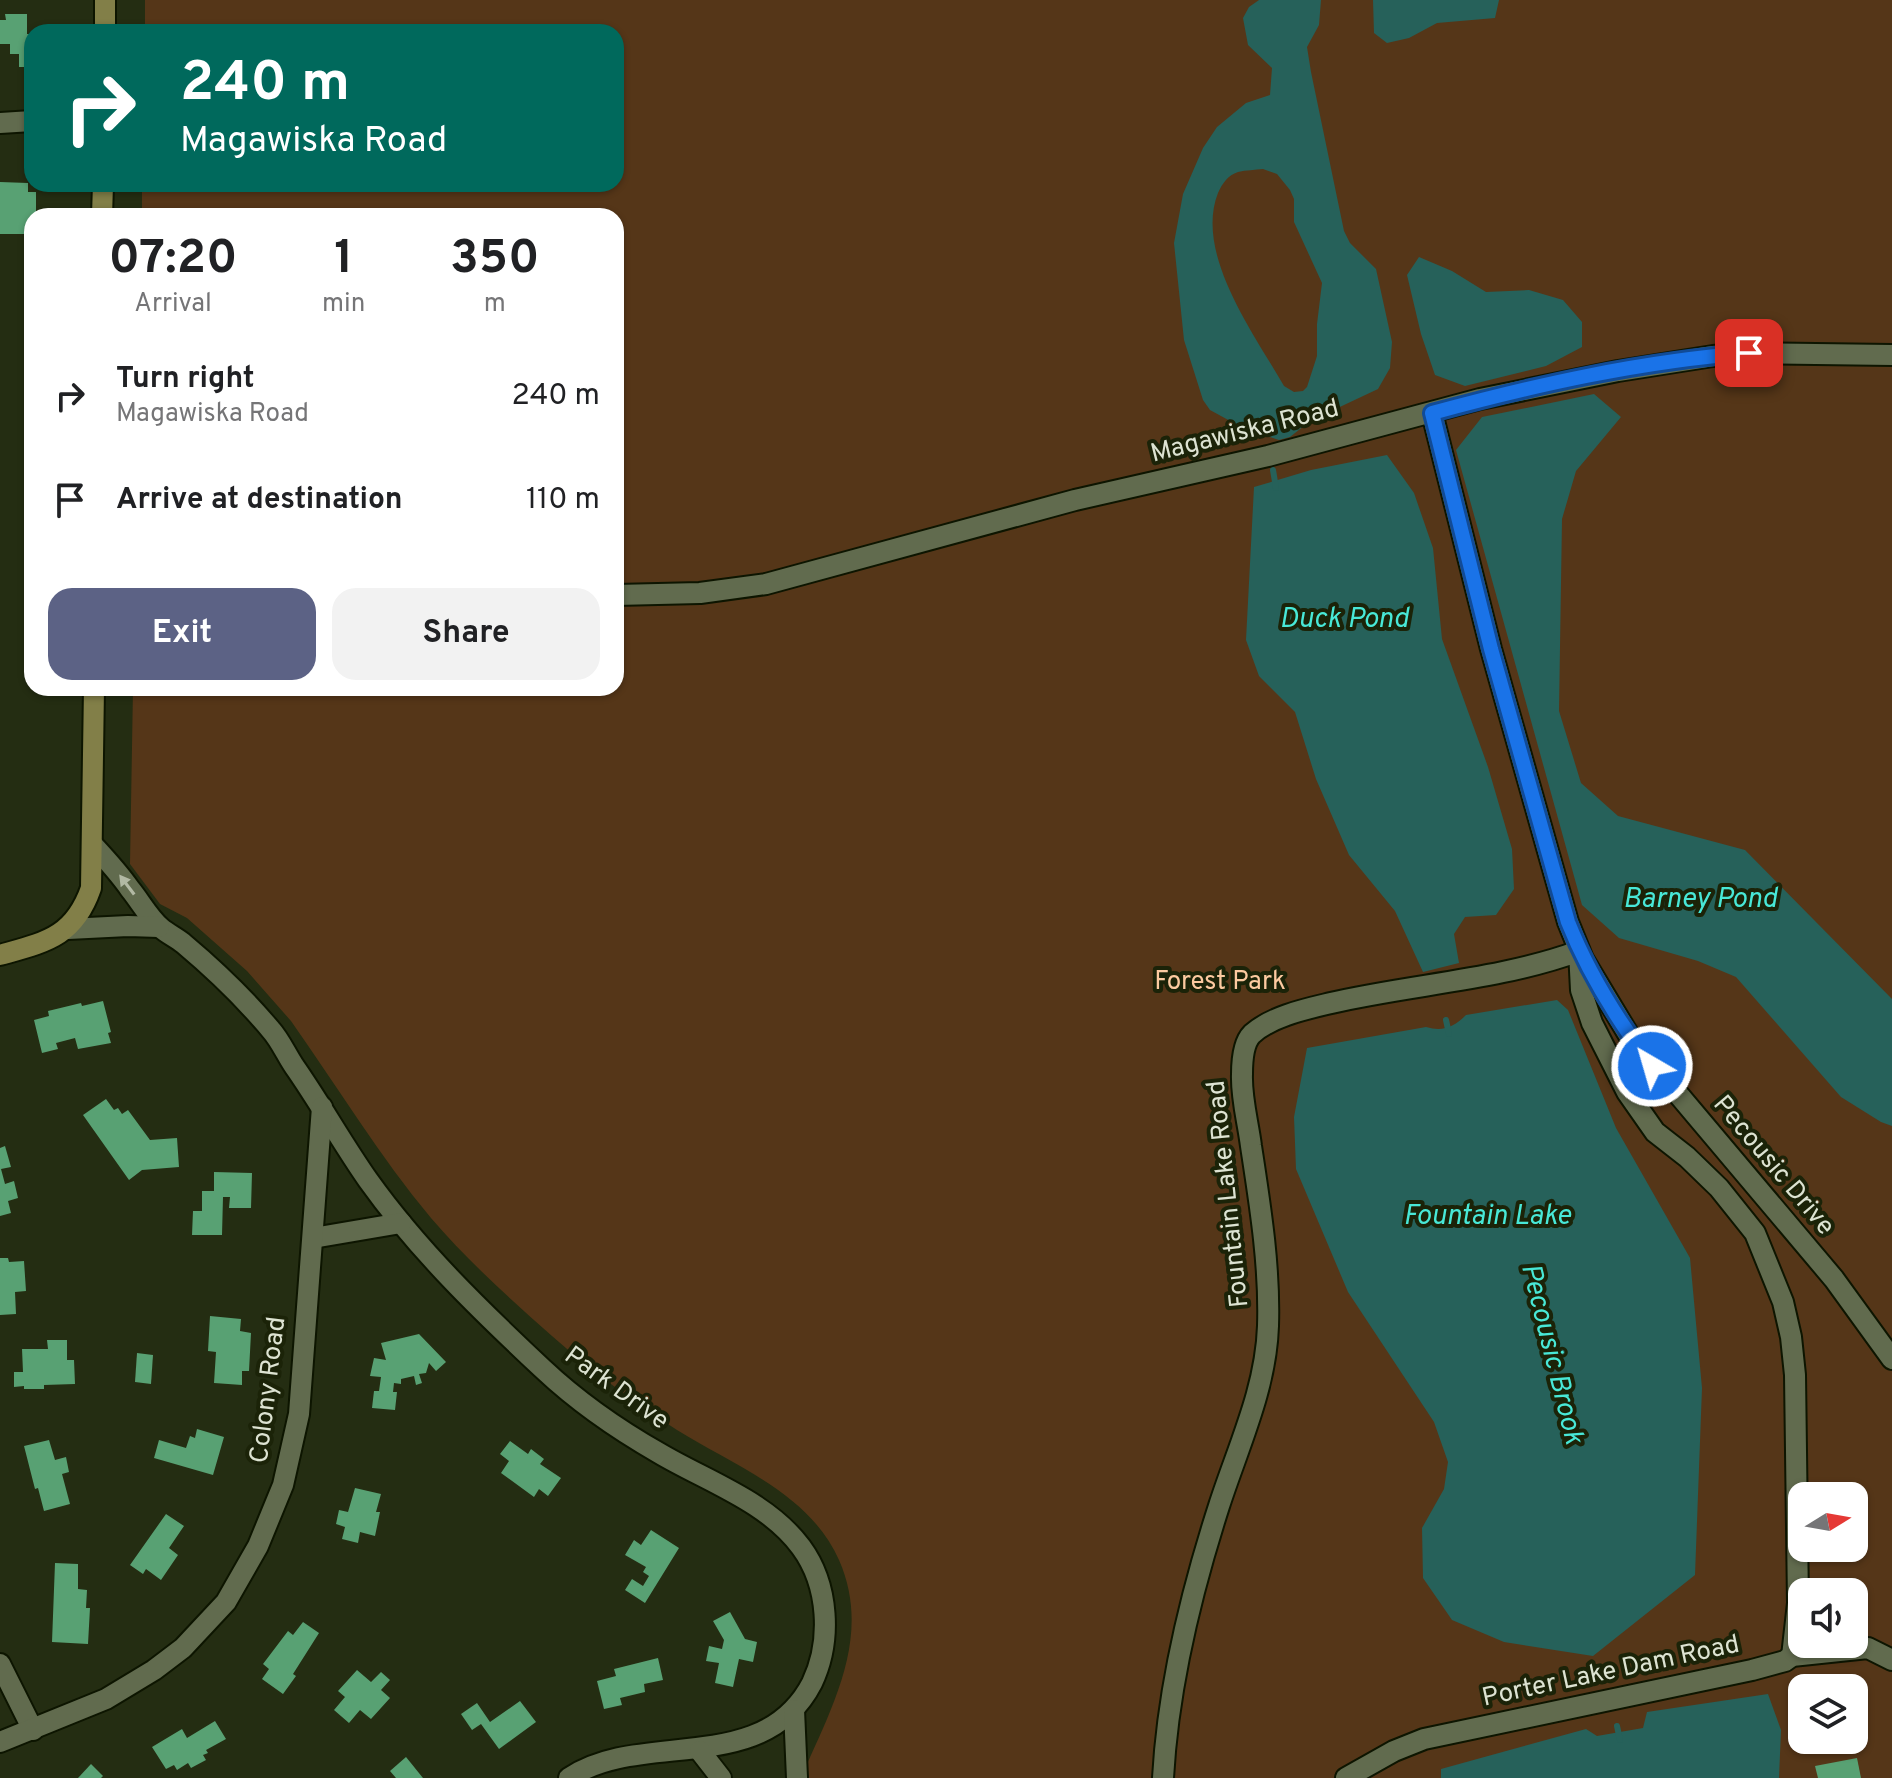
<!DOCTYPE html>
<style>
body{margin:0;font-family:Overpass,sans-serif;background:#f2f2f2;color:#202124;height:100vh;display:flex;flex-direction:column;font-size:30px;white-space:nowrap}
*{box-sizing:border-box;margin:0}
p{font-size:26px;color:#757577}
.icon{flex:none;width:44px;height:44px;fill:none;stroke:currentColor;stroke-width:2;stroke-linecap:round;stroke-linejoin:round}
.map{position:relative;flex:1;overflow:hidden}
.details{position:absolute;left:24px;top:208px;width:600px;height:488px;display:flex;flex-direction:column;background:#fff;border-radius:24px;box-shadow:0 2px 6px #0004}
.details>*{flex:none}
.guide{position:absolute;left:24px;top:24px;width:600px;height:168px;border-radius:24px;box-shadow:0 2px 6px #0004;background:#00695c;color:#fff;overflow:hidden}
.needle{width:52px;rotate:79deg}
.buttons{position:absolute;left:1788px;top:1482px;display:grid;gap:16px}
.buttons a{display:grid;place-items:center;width:80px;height:80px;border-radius:16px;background:#fff;box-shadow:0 2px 6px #0004;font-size:40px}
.pin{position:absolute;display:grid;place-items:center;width:68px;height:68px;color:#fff;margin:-34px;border-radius:16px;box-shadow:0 4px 12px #0006}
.me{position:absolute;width:88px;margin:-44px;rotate:322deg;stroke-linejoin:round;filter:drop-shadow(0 0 6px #0008)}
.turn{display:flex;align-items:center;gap:28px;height:168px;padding:0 24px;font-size:36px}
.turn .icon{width:104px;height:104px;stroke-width:2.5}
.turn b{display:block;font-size:56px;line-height:68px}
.eta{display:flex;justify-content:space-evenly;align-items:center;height:136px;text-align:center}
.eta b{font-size:48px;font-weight:700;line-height:56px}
.button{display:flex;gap:16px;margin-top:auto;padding:16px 24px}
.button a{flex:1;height:92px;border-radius:24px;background:#5c6285;color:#fff;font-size:32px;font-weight:700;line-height:92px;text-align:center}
.button a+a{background:#f2f2f2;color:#202124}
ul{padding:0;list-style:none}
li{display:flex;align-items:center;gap:24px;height:104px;padding:0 24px}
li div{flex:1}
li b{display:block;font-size:30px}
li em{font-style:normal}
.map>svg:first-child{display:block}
.green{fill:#553618;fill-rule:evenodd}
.water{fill:#26615a;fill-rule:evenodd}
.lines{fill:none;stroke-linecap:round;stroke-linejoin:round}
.stream{stroke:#26615a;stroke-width:6}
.building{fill:#58a173}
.street-casing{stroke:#0d1500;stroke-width:24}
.secondary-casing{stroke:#0d1500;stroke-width:24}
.street{stroke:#616b4e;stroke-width:20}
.secondary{stroke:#827f48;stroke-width:20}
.oneway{fill:#b2b9a4}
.route-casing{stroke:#114b97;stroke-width:20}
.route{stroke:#1a73e8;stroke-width:14}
.labels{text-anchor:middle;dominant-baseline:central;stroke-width:8;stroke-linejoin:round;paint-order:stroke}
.street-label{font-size:26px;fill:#dde3d2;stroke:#1b2308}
.park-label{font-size:26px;fill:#fccaa0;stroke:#1b2308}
.water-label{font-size:28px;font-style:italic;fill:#48e8d7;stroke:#1b2308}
</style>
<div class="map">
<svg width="1892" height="1778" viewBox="0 0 1892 1778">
<rect width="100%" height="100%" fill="#242d12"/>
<!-- green -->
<path class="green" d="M145,0H1892V1778H801C831,1708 873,1637 839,1560C810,1494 735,1466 677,1430C633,1402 591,1370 552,1336C510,1299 467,1260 431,1218C380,1157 337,1086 291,1021L247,971L187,918L160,904L130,864L133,688H616V216H142V184H616V32H145ZM1802,1496H1854V1548H1802ZM1802,1592H1854V1644H1802ZM1802,1688H1854V1740H1802Z"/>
<!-- water -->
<g class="water">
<path d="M1259,0H1321L1319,25L1307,47L1311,72L1344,231L1350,243L1376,269L1392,342L1390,368L1378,389L1310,421L1290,437L1279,440L1243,428L1210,410L1203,400L1184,340L1174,243L1183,194L1203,148L1217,127L1246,103L1270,95L1272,68L1248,45L1243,18L1249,7ZM1263,169L1277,174L1290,190L1294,199V222L1322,283L1317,324V356L1307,387L1303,391L1294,392L1284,386C1255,335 1194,254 1218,193C1222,184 1228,175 1238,172C1246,170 1255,170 1263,169Z"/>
<polygon points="1373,0 1499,0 1495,18 1437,23 1409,38 1387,43 1374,33"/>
<polygon points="1419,257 1452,271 1486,292 1529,290 1563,300 1582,322 1582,347 1546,366 1465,386 1435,375 1421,334 1407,275"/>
<polygon points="1594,394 1621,417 1576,471 1562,519 1559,711 1581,783 1618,816 1745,850 1892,999 1892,1126 1881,1122 1841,1097 1736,977 1698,961 1619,938 1582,905 1456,450 1482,417"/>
<polygon points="1387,455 1414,493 1433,548 1442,639 1488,767 1512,849 1514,889 1496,915 1465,917 1454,934 1459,963 1423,972 1395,911 1349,855 1316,779 1295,712 1259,676 1246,640 1254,487 1311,470"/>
<path d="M1557,1000L1568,1010L1616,1128L1690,1258L1702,1388L1695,1575L1593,1656L1504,1642L1452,1620L1423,1578L1422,1528L1444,1489L1448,1462L1434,1422L1348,1292L1296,1169L1294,1117L1307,1048L1426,1027C1443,1032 1454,1027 1466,1015Z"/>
<polygon points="1768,1694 1781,1730 1779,1778 1441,1778 1441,1769 1586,1729 1597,1736 1643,1728 1647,1712"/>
</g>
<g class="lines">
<!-- stream -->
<g class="stream">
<polyline points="1273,470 1276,488"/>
<polyline points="1446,1020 1449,1034"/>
<polyline points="1617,1726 1620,1740"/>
</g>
</g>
<!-- building -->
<g class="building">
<polygon points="5,14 27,14 27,34 32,34 32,67 19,67 19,54 10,54 10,44 0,44 0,20 6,20"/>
<polygon points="0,182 28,183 28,192 36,192 36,216 32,216 32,234 0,234"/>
<polygon points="103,1001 111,1032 108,1033 111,1043 78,1049 75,1038 56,1043 58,1049 42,1053 34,1020 49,1016 48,1011 81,1003 82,1006"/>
<polygon points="106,1099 114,1110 118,1108 122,1114 128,1110 150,1140 177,1138 179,1167 142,1170 129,1180 83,1115"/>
<polygon points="5,1146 11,1167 1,1169 5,1184 14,1181 18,1198 8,1201 11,1213 0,1216 0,1148"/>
<polygon points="214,1172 252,1173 251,1208 229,1208 230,1197 223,1197 222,1235 192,1235 193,1211 202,1211 202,1191 214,1191"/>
<polygon points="0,1258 8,1258 9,1262 24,1261 26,1291 15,1292 16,1314 0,1315"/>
<polygon points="210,1316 241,1319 240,1331 251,1333 249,1371 242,1371 242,1385 214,1383 216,1352 208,1351"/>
<polygon points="419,1334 446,1362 436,1371 429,1363 426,1373 419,1374 422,1383 416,1385 414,1376 401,1379 401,1384 394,1383 393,1392 397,1392 395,1410 372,1408 374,1391 379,1391 381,1377 370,1376 374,1358 386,1360 381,1343"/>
<polygon points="47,1340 67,1340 67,1360 74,1360 75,1384 44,1385 44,1389 24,1389 24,1386 14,1387 14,1372 23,1372 22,1349 48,1349"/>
<polygon points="137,1353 153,1355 151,1384 135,1382"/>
<polygon points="197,1429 224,1437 213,1475 154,1458 159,1440 186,1448 190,1436 195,1438"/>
<polygon points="49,1440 55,1460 66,1457 69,1472 62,1474 70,1504 44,1511 38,1488 35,1489 24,1446"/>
<polygon points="510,1441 528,1454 531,1449 544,1459 540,1464 561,1478 548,1496 539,1489 534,1497 501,1473 509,1461 500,1454"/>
<polygon points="355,1488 381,1494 376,1512 380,1512 375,1536 360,1532 358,1543 342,1539 345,1527 336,1524 339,1510 348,1512"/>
<polygon points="166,1514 184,1526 169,1548 178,1555 161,1580 146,1569 143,1574 130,1565"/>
<polygon points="651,1530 679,1548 645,1603 625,1590 632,1579 643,1586 649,1576 643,1572 646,1567 625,1555 634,1540 641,1545"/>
<polygon points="55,1563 78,1564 78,1589 87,1590 86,1608 90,1608 88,1644 52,1642"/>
<polygon points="730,1612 745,1639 757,1642 753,1662 739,1659 733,1687 715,1683 719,1663 706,1661 709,1646 722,1649 724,1640 713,1621"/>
<polygon points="303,1622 319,1633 293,1674 296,1676 283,1694 262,1679 269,1669 263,1664 288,1631 293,1635"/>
<polygon points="658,1658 663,1680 644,1684 645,1692 620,1698 622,1705 604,1709 597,1681 616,1676 614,1669"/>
<polygon points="357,1670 371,1682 381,1672 390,1680 381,1690 390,1698 371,1719 360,1710 349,1723 334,1710 345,1697 338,1691"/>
<polygon points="520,1701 536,1722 499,1749 481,1724 472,1730 461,1714 477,1703 490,1722"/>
<polygon points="215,1721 226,1739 206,1750 208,1753 203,1755 206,1760 191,1768 188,1763 177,1770 174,1765 166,1769 152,1747 182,1729 187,1738"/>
<polygon points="406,1757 423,1778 396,1778 390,1771"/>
<polygon points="1857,1758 1861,1778 1818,1778 1815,1766"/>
<polygon points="91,1764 103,1776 101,1778 78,1778"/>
</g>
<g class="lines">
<defs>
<g id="street">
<polyline points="0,123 32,121"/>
<polyline points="1432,413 1491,649 1568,922 1583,959 1630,1037 1834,1279 1892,1359"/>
<polyline points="616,595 700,593 766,584 1075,500 1268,456 1480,399 1618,371 1713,356 1749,353 1892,355"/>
<path d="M93,845C106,859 119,873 130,889C140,901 149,918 161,928C168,934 177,938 184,944C215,970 245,999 271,1030C280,1040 286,1054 294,1066C320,1103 342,1143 368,1180C418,1250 480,1310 543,1369C578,1402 617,1429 659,1453C706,1481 767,1501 801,1547C829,1585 832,1641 812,1683C763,1778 641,1729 569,1778"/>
<polyline points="68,929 128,926 159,927"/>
<polyline points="313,1238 401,1223"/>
<polyline points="0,1664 33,1730"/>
<polyline points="794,1710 797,1778"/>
<polyline points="0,1742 106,1699 154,1670 183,1648 226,1602 258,1546 283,1485 299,1414 322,1107"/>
<polyline points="700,1751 721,1778"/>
<path d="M1163,1778C1168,1686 1191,1593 1219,1506C1238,1447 1266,1389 1268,1326C1270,1266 1260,1205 1251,1146C1248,1122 1241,1098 1242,1074C1242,1061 1243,1043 1252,1034C1272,1016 1306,1009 1331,1003C1413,984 1500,980 1579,951L1581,990L1592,1023L1627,1092L1655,1132L1687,1157L1719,1188L1755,1233L1783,1302L1791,1337L1795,1375L1798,1603L1792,1656"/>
<polyline points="1346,1778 1394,1751 1424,1739 1752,1670 1785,1661 1792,1656 1868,1648 1892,1660"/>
</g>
<g id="secondary">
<polyline points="105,32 105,0"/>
<polyline points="102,216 103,184"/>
<path d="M0,955C46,942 74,937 91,888L94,688"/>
</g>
</defs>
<!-- street casing -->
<use href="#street" class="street-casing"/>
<!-- secondary casing -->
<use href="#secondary" class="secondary-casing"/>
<!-- street -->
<use href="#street" class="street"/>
<!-- secondary -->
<use href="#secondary" class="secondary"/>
</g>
<!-- one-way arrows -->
<defs><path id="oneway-solid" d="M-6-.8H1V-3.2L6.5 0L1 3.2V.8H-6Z" transform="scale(2)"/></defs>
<use class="oneway" href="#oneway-solid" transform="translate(127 885) rotate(-127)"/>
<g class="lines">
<defs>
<path id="route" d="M1652,1066C1618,1021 1589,975 1568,922L1491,649L1432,413C1535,385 1642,361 1749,353"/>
</defs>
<!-- route casing -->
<use href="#route" class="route-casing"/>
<!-- route -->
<use href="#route" class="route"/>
</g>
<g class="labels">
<!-- street labels -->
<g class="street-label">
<text transform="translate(1245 432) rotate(-14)">Magawiska Road</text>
<text transform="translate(1773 1166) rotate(50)">Pecousic Drive</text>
<text transform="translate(1229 1194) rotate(-96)">Fountain Lake Road</text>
<text transform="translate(616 1389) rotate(36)">Park Drive</text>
<text transform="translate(269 1390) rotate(-83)">Colony Road</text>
<text transform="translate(1611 1672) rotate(-12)">Porter Lake Dam Road</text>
</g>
<!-- park labels -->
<g class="park-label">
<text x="1220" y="982">Forest Park</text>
</g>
<!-- water labels -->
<g class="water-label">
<text x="1344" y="620">Duck Pond</text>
<text x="1700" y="900">Barney Pond</text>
<text x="1487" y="1217">Fountain Lake</text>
<text transform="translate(1551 1354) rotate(76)">Pecousic Brook</text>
</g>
</g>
</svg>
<div class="buttons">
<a><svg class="needle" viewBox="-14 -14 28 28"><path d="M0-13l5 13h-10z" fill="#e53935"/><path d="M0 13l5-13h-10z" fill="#757577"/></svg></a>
<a><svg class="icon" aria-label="sound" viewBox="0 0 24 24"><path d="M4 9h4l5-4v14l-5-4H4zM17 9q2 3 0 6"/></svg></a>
<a><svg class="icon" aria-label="layers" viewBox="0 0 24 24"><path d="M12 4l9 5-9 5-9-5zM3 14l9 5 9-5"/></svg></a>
</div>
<div class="pin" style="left:1749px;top:353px;background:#d93025"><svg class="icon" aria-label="arrive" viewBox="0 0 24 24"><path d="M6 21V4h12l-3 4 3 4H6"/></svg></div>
<svg class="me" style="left:1652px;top:1066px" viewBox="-20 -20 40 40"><circle r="17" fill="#1a73e8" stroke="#fff" stroke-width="3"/><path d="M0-11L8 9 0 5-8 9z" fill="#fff"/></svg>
<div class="guide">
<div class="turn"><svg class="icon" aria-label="right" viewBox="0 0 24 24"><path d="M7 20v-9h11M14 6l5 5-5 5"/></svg><div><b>240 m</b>Magawiska Road</div></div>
</div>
<section class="details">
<div class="eta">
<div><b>07:20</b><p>Arrival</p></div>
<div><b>1</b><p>min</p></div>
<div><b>350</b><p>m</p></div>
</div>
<ul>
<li><svg class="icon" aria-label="right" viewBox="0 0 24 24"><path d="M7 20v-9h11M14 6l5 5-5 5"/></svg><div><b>Turn right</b><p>Magawiska Road</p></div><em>240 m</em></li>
<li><svg class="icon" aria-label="arrive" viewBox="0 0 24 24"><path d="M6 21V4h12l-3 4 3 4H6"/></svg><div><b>Arrive at destination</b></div><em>110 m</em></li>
</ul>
<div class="button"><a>Exit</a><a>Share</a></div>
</section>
</div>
